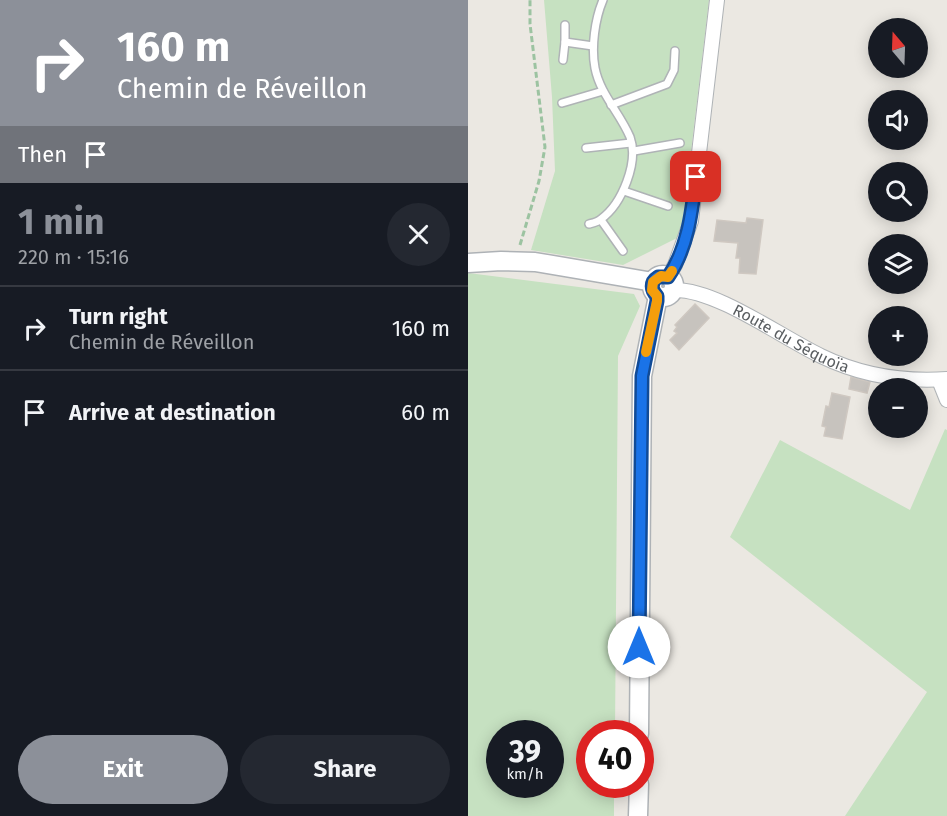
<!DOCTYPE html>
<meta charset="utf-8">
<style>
body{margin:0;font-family:"Fira Sans",sans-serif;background:#242831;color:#f1f3f6;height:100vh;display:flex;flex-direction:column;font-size:22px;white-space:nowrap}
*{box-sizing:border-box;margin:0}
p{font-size:20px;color:#9ea1a6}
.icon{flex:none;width:33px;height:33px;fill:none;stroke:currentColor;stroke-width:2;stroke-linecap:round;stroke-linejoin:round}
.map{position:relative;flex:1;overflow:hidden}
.details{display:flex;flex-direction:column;background:#171b24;width:468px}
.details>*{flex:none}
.hud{background:#8c9099;color:#fff;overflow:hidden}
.needle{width:39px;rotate:341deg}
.controls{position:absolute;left:400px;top:18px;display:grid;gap:12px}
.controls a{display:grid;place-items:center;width:60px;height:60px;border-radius:50%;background:#171b24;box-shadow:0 3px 15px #0003;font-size:30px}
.speed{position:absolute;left:18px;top:720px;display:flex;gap:12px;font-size:30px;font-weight:700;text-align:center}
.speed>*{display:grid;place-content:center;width:78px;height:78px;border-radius:50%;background:#171b24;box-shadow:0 3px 15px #0003;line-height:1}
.speed small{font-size:15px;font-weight:400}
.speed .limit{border:9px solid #d22;background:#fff;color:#111}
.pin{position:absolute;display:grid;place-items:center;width:51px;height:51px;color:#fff;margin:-26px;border-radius:12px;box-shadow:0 3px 9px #0006}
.me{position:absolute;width:66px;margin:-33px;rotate:0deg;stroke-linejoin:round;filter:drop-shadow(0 0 4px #0008)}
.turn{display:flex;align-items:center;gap:21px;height:126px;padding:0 18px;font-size:27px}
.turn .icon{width:78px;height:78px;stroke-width:2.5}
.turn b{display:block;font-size:42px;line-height:51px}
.then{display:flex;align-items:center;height:57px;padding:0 18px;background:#0003;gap:12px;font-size:22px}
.round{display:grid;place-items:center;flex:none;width:63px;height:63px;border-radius:32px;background:#242831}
.summary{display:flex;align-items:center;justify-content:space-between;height:102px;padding:0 18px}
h1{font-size:36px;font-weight:700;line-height:45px;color:#8c9099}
.cta{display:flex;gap:12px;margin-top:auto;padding:12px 18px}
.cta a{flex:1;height:69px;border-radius:36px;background:#8c9099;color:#fff;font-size:24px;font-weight:700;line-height:69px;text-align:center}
.cta a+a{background:#242831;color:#f1f3f6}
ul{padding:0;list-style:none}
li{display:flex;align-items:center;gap:18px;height:84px;padding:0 18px;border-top:2px solid #363941}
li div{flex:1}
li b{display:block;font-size:22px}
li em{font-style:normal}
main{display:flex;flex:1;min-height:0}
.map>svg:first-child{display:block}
.green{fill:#c6e1c1;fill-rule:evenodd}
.building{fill:#c7c3be;stroke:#cfc8c1;stroke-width:1.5}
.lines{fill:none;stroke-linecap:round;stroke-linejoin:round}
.lane-casing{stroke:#afb3b6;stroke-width:10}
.street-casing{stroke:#afb3b6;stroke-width:16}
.secondary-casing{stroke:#aeb2b6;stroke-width:21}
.path{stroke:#9cc3a1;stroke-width:3;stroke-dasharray:6 3;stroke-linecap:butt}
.lane{stroke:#fff;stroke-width:7}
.street{stroke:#fff;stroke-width:14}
.secondary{stroke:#fff;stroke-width:18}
.route-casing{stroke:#114b97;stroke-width:15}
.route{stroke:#1a73e8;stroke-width:10}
.slow{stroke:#f59e0b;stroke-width:10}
.labels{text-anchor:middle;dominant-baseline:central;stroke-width:5;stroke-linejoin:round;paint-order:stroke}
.street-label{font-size:16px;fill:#5a5e61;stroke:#fff}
</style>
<main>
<section class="details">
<div class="hud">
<div class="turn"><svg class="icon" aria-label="right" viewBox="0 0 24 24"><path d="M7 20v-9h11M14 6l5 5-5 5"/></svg><div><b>160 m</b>Chemin de Réveillon</div></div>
<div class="then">Then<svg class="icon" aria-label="arrive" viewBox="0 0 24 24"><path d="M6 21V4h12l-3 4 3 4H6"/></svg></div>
</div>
<div class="summary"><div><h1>1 min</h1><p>220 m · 15:16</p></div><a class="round"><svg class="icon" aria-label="close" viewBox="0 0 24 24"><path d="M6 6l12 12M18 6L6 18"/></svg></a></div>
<ul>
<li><svg class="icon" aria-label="right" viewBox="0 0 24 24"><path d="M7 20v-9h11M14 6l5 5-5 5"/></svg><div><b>Turn right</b><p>Chemin de Réveillon</p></div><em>160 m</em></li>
<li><svg class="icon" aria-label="arrive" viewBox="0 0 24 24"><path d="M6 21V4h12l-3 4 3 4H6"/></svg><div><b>Arrive at destination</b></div><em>60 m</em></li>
</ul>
<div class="cta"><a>Exit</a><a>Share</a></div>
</section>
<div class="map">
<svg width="479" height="816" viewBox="0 0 479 816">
<rect width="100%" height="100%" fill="#ebe8e2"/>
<!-- green -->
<g class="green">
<polygon points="76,0 241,0 213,236 155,265 63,250 87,171 84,97"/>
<path d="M0,273L166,294L172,306L150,356L147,733L122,734V784L146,785V816H0ZM32,734H82V784H32Z"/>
<polygon points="477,429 479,430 479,816 377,816 459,692 262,537 312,440 442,510"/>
</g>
<!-- building -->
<g class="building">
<polygon points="279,218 295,220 288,274 271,273 272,258 268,258 270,243 246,241 249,220 278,223"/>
<polygon points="227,304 241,318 211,350 202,340 209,333 206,331 209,327 207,325"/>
<polygon points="383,377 402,382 399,393 381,389"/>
<polygon points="364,393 382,397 374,439 356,436 358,427 354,426 358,406 361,407"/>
</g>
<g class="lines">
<defs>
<g id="lane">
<polyline points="97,25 97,42 125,46"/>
<polyline points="95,60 97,42"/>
<polyline points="94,103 135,91"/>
<polyline points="143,105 199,84 206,70 207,51"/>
<polyline points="118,148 163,143"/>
<polyline points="166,151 212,143"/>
<polyline points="156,191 200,206"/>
<polyline points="133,220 155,251"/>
<path d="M121,224C125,223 130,222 133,219C154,204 171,162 162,137C152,113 132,94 127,68C123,47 127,19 135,0"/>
</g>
<g id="street">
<polyline points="200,277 207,265 223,221 249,0"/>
<path id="s1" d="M206,290C248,289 313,337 353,356C392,375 436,382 479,379"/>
<polyline points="471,380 479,400"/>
</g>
<g id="secondary">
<polyline points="0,263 33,261 67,262 185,282"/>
<circle cx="195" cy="286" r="11"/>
<polyline points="171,734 174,376 190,296"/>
<polyline points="170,816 171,784"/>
</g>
</defs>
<!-- lane casing -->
<use href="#lane" class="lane-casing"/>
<!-- street casing -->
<use href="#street" class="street-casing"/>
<!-- secondary casing -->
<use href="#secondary" class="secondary-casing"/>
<!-- path -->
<g class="path">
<polyline points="52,245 71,181 77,147 62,24 62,0"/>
<polyline points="181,774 181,744"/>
</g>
<!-- lane -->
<use href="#lane" class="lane"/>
<!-- street -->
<use href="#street" class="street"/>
<!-- secondary -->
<use href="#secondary" class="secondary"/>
</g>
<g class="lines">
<defs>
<path id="route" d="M171,647L174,376L189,301V296C183,290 182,282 190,277H200C220,248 224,211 228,177"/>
</defs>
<!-- route casing -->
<use href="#route" class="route-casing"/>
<!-- route -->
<use href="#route" class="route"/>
<!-- slow -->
<polyline class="slow" points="178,352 189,301 189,296 184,290 185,282 193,276 200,277 204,271"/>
</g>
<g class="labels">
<!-- street labels -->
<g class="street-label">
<text stroke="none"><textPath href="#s1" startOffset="128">Route du Séquoïa</textPath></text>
</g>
</g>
</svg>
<div class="controls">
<a><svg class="needle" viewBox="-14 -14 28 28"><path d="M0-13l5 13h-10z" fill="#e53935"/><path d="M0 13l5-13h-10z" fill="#9ea1a6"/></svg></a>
<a><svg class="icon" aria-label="sound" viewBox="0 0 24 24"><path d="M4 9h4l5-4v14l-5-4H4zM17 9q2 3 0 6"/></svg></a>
<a><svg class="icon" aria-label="search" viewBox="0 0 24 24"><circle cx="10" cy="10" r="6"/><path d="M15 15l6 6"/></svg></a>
<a><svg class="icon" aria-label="layers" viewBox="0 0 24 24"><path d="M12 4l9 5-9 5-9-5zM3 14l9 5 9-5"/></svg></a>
<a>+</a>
<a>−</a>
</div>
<div class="speed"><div>39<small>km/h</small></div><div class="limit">40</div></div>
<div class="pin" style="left:228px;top:177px;background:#d93025"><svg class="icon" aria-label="arrive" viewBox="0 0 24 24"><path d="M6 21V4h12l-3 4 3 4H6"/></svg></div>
<svg class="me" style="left:171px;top:647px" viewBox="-20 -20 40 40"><circle r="19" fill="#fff"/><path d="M0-13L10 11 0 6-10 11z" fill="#1a73e8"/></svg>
</div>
</main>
